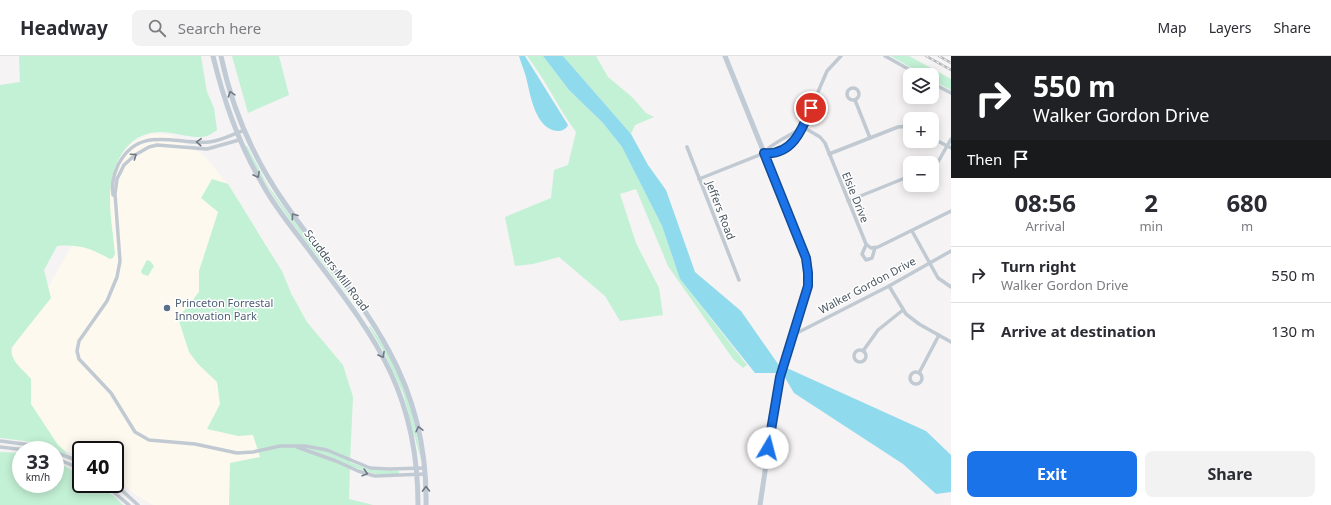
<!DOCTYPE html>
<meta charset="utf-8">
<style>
body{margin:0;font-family:"Noto Sans",sans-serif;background:#f2f2f3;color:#2b2b33;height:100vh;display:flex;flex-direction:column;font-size:15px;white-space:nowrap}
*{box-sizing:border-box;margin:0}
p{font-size:13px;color:#7c7c81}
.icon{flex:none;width:22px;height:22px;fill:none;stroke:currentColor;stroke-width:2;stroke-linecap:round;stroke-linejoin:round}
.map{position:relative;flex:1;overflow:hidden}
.drawer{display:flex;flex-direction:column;background:#fff;width:380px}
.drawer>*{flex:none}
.top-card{background:#202124;color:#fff;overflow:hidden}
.buttons{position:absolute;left:903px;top:12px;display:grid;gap:8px}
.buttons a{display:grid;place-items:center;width:36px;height:36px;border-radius:8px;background:#fff;box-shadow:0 2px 10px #0003;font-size:20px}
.speed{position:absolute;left:12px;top:385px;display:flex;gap:8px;font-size:20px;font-weight:700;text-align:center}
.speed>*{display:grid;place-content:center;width:52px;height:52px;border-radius:50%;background:#fff;box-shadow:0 2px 10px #0003;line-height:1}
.speed small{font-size:10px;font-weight:400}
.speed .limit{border:2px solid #111;border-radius:6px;background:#fff;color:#111}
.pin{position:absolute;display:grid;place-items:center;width:34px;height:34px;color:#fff;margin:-17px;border:2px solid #fff;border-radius:50%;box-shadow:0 1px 4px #0007}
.me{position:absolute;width:44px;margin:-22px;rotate:8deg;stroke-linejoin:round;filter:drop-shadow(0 0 3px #0008)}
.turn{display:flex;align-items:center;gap:14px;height:84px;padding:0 16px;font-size:18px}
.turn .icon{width:52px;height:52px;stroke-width:2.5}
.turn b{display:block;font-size:28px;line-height:34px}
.then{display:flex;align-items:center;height:38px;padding:0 16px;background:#0003;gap:8px;font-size:15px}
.eta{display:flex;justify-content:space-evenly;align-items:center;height:68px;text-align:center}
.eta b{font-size:24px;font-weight:700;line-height:28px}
.primary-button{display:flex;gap:8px;margin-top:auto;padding:8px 16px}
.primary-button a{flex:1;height:46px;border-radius:8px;background:#1a73e8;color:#fff;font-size:16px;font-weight:700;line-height:46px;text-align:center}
.primary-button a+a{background:#f2f2f3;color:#2b2b33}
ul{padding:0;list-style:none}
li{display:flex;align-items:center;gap:12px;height:56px;padding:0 16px;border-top:1px solid #e1e1e2}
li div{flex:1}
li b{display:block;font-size:15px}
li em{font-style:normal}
header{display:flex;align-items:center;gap:24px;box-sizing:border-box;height:56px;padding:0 20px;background:#fff;border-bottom:1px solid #e1e1e2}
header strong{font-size:19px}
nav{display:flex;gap:22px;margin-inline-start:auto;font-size:14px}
.search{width:280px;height:36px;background:#f2f2f3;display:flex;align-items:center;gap:10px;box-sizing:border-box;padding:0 14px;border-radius:8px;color:#7c7c81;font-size:15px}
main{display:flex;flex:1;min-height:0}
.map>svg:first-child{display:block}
.commercial{fill:#fdf9ef}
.green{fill:#c3f1d5}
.water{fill:#90daee}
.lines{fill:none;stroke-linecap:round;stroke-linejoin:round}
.street{stroke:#c1cad2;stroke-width:3.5}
.secondary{stroke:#c1cbd6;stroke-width:5}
.rail-casing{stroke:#b5b8bd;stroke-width:2.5}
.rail{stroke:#fff;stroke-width:1;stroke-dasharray:3;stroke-linecap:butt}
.oneway{stroke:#6e7984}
.oneway2{stroke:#6e7983}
.route-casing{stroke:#114b97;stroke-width:10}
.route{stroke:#1a73e8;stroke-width:7}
.service-dot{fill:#5c6f8a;stroke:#fff;stroke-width:1.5}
.labels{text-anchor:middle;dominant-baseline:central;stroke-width:3;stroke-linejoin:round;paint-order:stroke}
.street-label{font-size:11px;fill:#4a5661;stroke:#fff}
.service-label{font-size:11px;fill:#4e5e75;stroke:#fff;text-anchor:start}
</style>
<header>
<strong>Headway</strong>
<div class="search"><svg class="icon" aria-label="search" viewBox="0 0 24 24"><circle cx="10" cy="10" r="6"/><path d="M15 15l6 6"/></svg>Search here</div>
<nav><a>Map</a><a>Layers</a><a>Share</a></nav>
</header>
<main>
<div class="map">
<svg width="951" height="449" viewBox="0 0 951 449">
<rect width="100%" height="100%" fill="#f5f3f3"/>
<!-- commercial -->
<polygon class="commercial" points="150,78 170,79 205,100 227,128 266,188 282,215 291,237 307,266 343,309 250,449 153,449 136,439 115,422 115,394 81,394 81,401 42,384 6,304 81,174 120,99 132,87"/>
<!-- green -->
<g class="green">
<path d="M19,0H201L207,36L214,52L217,74C214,76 210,79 207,80C197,84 172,76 161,76C147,76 135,81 126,92C101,123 112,162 115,198L113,202L110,203C90,192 79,188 57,190L44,214L51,242L12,291C9,305 23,313 31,323V348L58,389L69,399L33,386L0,382V29L20,26Z"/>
<polygon points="232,0 279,0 289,39 248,57"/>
<path d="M527,0H543L569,34L603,67L622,91L662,170L680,223L747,309L743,312L733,303L668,210L636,133L620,138L636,187L659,232L663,259L620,265L605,240L559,201L533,208L515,210L505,161L551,142L554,114L568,109L576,76C558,52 546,24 527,0Z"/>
<polygon points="563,0 596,0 608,21 632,41 646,57 654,61 635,69 631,78"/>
<polygon points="891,0 909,0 951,23 951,34 932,24 932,19 924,19"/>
<path d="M247,90L268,130L362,257C321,203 275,152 245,91Z"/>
<polygon points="212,123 228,128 282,215 291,237 307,266 343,309 353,341 350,406 370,414 399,415 399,418 376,418 350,410 349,443 373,449 229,449 230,407 260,401 253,379 238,380 207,373 220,348 217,326 198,308 189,296 178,262 199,236 199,215 218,156 201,142"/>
<polygon points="147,204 150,205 154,210 148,220 142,218 141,215"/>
<path d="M370,270C377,280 385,291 391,301C409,334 416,371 422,408L403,337L384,296L369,271Z"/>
<path d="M0,396L21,397V428H55V407L65,410L81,420V428C100,428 110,435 123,449H0Z"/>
</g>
<!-- water -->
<g class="water">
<path d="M519,0H525L568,69C566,73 562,75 558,75C535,74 530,37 526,21C524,14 521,7 519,0Z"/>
<polygon points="543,0 563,0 631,78 648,109 666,134 695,216 741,255 778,308 926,375 951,399 951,436 936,438 903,408 794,337 784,320 777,317 755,317 680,223 662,170 622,91 603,67 569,34"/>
</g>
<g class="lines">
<!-- street -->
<g class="street">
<polyline points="841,0 827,15 803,71 820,81 825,87 866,188 871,192 878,191 951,155"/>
<polyline points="885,0 919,19"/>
<polyline points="932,27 951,37"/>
<circle cx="853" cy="38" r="6"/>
<polyline points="855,44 870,82"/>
<polyline points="932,82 951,92"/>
<polyline points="239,84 207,93 157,89 149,91 135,99 124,109 117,123 115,138 120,205 117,221 107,245 79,285 77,295 79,303 111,337 135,376 149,384 195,388 237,397 253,396 280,390 305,390 327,394 370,412 389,413 425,412"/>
<polyline points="687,91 739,224"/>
<polyline points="829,98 898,71 910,70"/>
<polyline points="932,111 938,106 951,83"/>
<path d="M699,123L764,97C781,99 797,87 803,71C792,79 771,87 764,97"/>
<path d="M113,139C111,129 114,118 118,109C139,68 176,89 209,86C221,85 233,78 245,74"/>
<polyline points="848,145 910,120"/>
<polyline points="912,175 938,222 951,231"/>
<polyline points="866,189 862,198 866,204 872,202 875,192"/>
<polyline points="889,230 906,258 919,268 951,286"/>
<polyline points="793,279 889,230 951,195"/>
<circle cx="860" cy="300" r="6"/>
<polyline points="863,295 878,274 903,254"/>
<circle cx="916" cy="322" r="6"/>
<polyline points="919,317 939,279"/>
<polyline points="0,385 32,389 50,394"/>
<polyline points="0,391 26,394"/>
<polyline points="297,391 336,405 358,415 375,420 425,418"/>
<polyline points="55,396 81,406"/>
<polyline points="55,402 81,413"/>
<polyline points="104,428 129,449"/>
<polyline points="115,428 138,449"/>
</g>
<!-- secondary -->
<g class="secondary">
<path d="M213,0C224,46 239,89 263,129C277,155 297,177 314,201C378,284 418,340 418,449"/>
<path d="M221,0C232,53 255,105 286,149C320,198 361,242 389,295C415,343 427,395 426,449"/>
<polyline points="725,0 804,196 808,213 808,230 777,335 760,449"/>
</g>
<defs>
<g id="rail">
<polyline points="926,0 951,14"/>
<polyline points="939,0 951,7"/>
</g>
</defs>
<!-- rail casing -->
<use href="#rail" class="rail-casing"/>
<!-- rail -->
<use href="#rail" class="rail"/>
</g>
<!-- one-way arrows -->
<defs><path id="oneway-chevron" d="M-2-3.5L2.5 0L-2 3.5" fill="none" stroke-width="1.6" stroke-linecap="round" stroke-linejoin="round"/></defs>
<g class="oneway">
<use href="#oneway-chevron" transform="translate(231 38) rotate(-107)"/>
<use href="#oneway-chevron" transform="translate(257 119) rotate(61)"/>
<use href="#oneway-chevron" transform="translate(294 160) rotate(-126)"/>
<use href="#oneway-chevron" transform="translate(382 299) rotate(61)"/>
<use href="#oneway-chevron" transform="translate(419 373) rotate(-103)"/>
<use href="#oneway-chevron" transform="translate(426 433) rotate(-91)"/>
</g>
<g class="oneway2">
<use href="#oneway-chevron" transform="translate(199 86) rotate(-176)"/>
<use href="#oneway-chevron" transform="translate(134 100) rotate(-35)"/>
<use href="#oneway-chevron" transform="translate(365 417) rotate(16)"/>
</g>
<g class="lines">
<defs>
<path id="route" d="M768,392L780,321L808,230V217L806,202L764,97C792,100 802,74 811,52"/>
</defs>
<!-- route casing -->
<use href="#route" class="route-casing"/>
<!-- route -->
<use href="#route" class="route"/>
</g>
<!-- markers -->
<circle class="service-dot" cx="167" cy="252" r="4"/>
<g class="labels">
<!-- street labels -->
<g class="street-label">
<text transform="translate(856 141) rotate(68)">Elsie Drive</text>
<text transform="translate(721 154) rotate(69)">Jeffers Road</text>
<text transform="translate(337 214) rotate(53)">Scudders Mill Road</text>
<text transform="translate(867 229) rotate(-28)">Walker Gordon Drive</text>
</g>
<!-- service labels -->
<g class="service-label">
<text x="175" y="246">Princeton Forrestal<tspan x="175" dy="13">Innovation Park</tspan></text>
</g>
</g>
</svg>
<div class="buttons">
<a><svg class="icon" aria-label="layers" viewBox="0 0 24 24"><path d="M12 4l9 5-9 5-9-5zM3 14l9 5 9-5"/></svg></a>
<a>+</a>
<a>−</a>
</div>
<div class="speed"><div>33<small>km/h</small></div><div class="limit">40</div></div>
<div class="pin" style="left:811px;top:52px;background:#d93025"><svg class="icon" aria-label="arrive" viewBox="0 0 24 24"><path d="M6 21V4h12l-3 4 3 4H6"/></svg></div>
<svg class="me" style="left:768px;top:392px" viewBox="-20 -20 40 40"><circle r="19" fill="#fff"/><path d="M0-13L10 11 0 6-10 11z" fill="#1a73e8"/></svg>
</div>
<section class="drawer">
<div class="top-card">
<div class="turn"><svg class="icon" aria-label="right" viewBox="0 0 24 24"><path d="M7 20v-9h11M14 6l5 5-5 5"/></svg><div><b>550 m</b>Walker Gordon Drive</div></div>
<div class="then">Then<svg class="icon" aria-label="arrive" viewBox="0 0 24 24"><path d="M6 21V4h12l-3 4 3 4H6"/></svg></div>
</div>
<div class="eta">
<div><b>08:56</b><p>Arrival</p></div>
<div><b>2</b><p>min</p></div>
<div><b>680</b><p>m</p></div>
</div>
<ul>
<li><svg class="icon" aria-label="right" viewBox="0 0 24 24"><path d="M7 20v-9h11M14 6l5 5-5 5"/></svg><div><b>Turn right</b><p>Walker Gordon Drive</p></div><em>550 m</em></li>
<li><svg class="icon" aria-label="arrive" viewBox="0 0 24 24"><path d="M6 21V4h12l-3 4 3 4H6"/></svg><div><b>Arrive at destination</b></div><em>130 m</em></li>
</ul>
<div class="primary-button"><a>Exit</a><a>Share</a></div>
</section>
</main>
